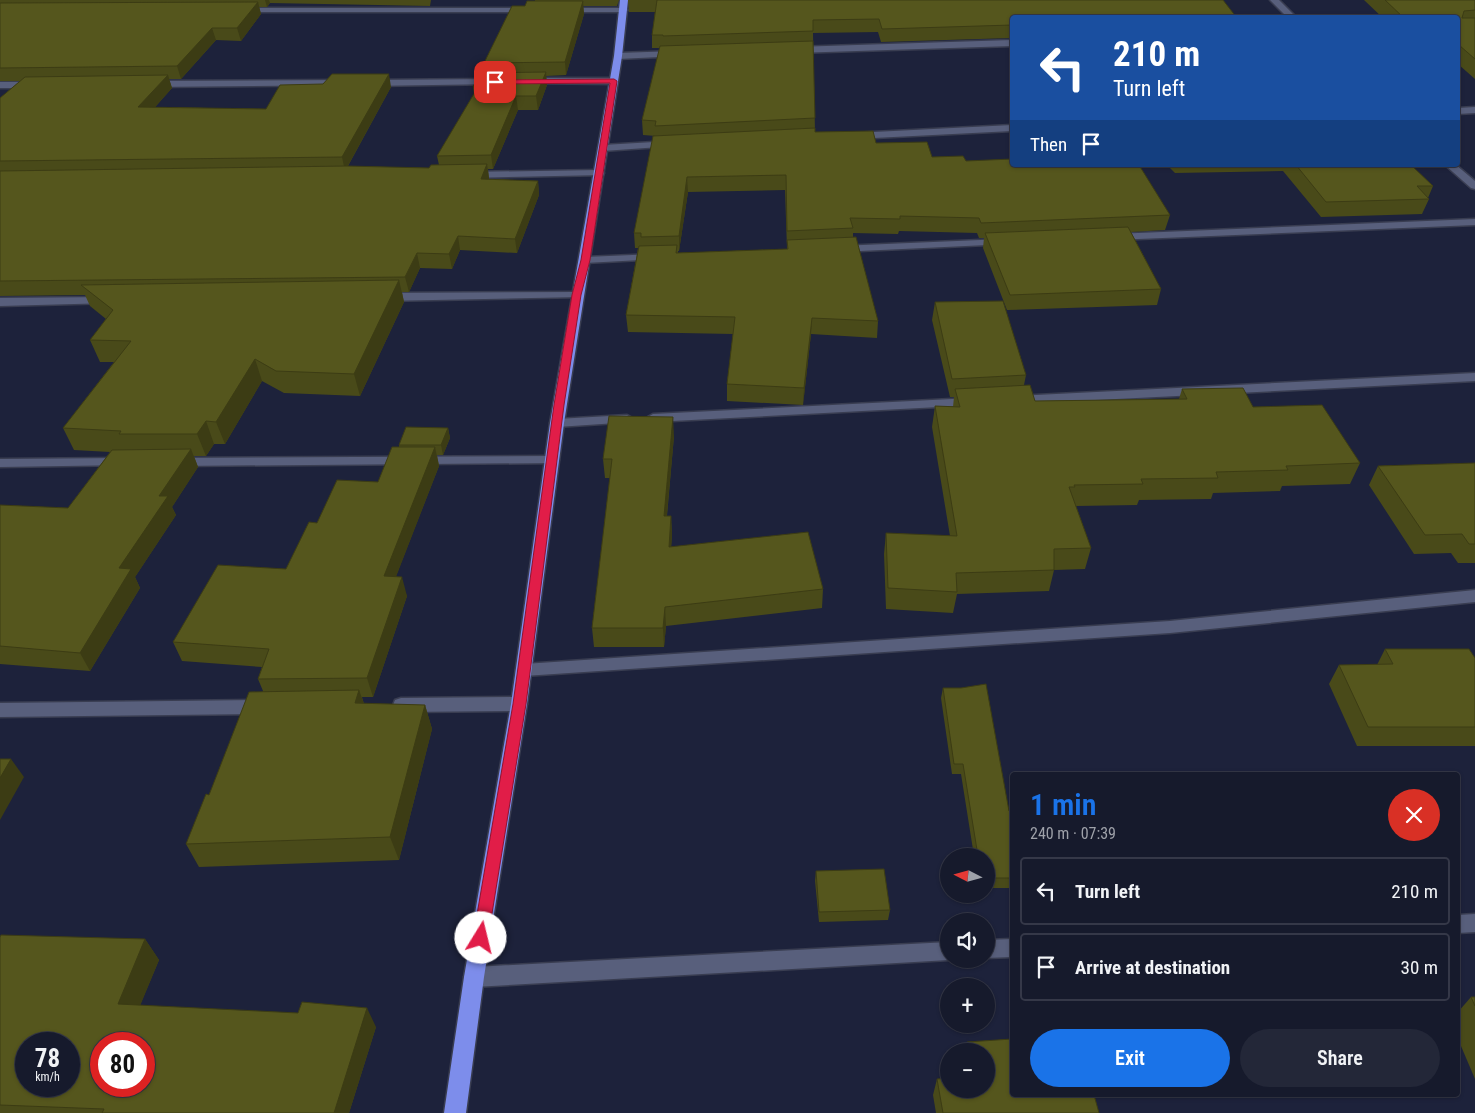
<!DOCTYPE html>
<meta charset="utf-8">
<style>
body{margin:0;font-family:"Roboto Condensed",sans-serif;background:#232738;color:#f1f3f6;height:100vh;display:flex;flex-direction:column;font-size:19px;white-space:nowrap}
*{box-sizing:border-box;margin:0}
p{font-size:16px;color:#9ea1a9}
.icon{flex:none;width:28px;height:28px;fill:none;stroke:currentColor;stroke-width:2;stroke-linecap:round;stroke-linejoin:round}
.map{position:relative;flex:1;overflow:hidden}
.panel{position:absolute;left:1010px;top:772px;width:450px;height:325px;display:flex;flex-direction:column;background:#161a2c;border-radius:5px;box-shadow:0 1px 4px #0004,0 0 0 1px #353848}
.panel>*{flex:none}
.guide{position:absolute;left:1010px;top:15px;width:450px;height:152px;border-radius:5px;box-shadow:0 1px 4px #0004,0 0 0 1px #353848;background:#1a4fa0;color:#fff;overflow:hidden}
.needle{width:32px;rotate:276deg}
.fabs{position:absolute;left:940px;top:848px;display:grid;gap:10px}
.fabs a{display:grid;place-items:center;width:55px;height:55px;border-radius:50%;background:#161a2c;box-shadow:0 1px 4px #0004,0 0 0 1px #353848;font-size:25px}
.speed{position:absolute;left:15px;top:1032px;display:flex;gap:10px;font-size:25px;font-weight:700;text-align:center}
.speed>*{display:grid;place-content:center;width:65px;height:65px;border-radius:50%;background:#161a2c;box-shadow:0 1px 4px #0004,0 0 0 1px #353848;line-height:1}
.speed small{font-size:12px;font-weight:400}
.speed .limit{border:8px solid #d22;background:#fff;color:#111}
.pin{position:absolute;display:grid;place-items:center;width:42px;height:42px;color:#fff;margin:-21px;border-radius:10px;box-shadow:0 2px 8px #0006}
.me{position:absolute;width:55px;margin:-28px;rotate:9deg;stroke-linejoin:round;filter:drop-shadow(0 0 4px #0008)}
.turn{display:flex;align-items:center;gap:18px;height:105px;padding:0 20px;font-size:22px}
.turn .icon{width:65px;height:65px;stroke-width:2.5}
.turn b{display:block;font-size:35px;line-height:42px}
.then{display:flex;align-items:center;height:48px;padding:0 20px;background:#0003;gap:10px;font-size:19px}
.round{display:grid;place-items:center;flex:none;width:52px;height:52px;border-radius:26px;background:#232738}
.headline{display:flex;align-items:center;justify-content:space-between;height:85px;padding:0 20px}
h1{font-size:30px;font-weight:600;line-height:38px;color:#1a73e8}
.action{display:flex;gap:10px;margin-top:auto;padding:10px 20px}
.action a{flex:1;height:58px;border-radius:30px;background:#1a73e8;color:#fff;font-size:20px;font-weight:600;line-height:58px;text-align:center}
.action a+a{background:#232738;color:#f1f3f6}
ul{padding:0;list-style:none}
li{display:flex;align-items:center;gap:15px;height:68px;margin:0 10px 8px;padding:0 10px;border:2px solid #353848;border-radius:5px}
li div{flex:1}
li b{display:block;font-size:19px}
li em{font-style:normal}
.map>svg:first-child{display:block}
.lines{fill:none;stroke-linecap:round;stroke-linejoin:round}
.minor-casing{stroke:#393d51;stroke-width:3}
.highway-casing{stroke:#393d51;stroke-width:3}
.minor{fill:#585f7c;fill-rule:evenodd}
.highway{fill:#7d8deb;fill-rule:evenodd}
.wall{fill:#494a19;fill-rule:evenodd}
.shaded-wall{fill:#3c3c14}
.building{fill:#55561d;stroke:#3c3c14;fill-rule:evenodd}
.route{fill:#e11d48;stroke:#92132f}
</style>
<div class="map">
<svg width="1475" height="1113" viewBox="0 0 1475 1113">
<rect width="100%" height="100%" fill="#1d223b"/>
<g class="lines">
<defs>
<g id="minor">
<polygon points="1270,0 1279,0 1297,18 1288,18"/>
<polygon points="237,8 530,8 534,10 530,12 237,12"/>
<polygon points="562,8 624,8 628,10 624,12 565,12 561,10"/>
<polygon points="1012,40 1012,46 795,53 791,50 795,47"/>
<polygon points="677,51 680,52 680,56 618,59 614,56 618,53"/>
<polygon points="528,78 614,78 618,81 614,84 525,83 525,79"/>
<polygon points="495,79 498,80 498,84 370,86 366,83 370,80"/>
<polygon points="345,80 348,81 348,85 150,87 146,84 150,81"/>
<polygon points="0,82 35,82 39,85 35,88 0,88"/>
<polygon points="1475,107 1475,113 1458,114 1458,108"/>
<polygon points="1012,125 1012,131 854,139 849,136 854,133"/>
<polygon points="671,141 676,144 674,146 603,151 598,148 603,145"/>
<polygon points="1445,165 1456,165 1475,181 1475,189 1471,188"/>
<polygon points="599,170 604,173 603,175 468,178 463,175 468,172"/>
<polygon points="1475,219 1475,225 1114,240 1109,237 1114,234"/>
<polygon points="1004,239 1008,240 1009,242 1008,244 839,252 833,249 839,246"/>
<polygon points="656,254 662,257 660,259 585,263 579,260 585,257"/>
<polygon points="577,292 581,293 583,295 581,297 383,301 377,297 383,293"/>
<polygon points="108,297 112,299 114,301 112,303 0,306 0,298"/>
<polygon points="1475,373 1475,381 1015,404 1009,400 1015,396"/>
<polygon points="972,398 977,399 979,402 977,405 653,422 646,418 653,414"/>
<polygon points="627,415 634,419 632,422 557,427 550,423 557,419"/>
<polygon points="552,456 557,457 559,460 557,463 176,466 171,465 169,462 171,459 176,458"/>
<polygon points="123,458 128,459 130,462 128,465 0,467 0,459"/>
<polygon points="1475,590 1475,602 1170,633 524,676 518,674 516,670 518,666 524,664 1170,621"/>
<polygon points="519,697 525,699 527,704 525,709 519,711 401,712 395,710 393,705 395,700 401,698"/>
<polygon points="263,700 269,702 271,707 269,712 263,714 0,717 0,703"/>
<polygon points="1475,914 1475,932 1458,933 1458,915"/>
<polygon points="1012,939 1012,957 986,958 986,940"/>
<polygon points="949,942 949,959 953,959 949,960 474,987 467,984 464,977 467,970 474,967"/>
</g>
<polygon id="highway" points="620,0 628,0 622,56 564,423 527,704 484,977 466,1113 444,1113 464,977 511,704 550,423 614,56"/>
</defs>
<!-- minor casing -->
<use href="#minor" class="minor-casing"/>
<!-- highway casing -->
<use href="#highway" class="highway-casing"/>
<!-- minor -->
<use href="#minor" class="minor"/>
<!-- highway -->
<use href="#highway" class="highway"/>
</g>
<!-- wall -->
<g class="wall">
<polygon points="0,0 431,0 430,6 270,3 267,7 259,7 261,14 241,41 216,40 181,79 169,79 172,88 155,107 266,109 391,87 348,166 429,168 439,165 437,156 474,94 473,87 485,73 484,63 525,6 535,1 535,0 619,0 617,6 583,6 584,14 566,75 546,76 547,85 538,110 518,110 493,169 488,169 489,179 538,181 539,195 517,253 460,250 452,269 420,268 409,292 402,292 404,302 360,396 284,393 262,381 225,444 214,444 206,456 194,456 198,467 172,507 176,515 135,577 140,588 90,671 0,664 0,505 68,508 110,452 74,450 63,428 114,362 100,362 90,340 106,319 90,306 85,295 0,296 0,98 20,81 0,81"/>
<path d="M628,0H1223L1012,18V39V38L881,42L878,32L813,33L815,132L876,143L932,157L966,161L1170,215L1165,230L1131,232L1161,289L1157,305L1007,310L983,248L984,238H979L977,233L899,231L898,234L853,233V238L878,321L877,338L811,334L803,405L727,401V384L733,334L628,332L626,315L638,248H635L634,233L656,136L643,135L642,120L660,48H652V35L655,12H629ZM785,190L787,249L678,253V251H679L688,192Z"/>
<polygon points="1364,0 1475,0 1475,79 1458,64 1458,18 1383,18"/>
<polygon points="1167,165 1411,165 1433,186 1428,198 1429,199 1422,214 1321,217 1283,171 1175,173"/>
<polygon points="935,302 1026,375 1024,385 1035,401 1179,399 1182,389 1253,407 1360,463 1350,484 1282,486 1280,491 1213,493 1211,499 1139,500 1137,505 1076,506 1091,548 1085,569 1054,570 1049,591 957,594 953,613 886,609 884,554 886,533 950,536 932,427 935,406 953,407 954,397 950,397 932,320"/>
<polygon points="448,428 450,438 443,455 437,455 439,466 396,576 407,596 373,697 362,697 364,704 425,705 432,729 399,860 199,867 186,844 209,795 263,691 258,679 262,667 182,661 173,642 286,569 378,482 399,447 399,445"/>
<polygon points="674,436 667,516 671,516 672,535 671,547 823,589 822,608 666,626 664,647 594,647 592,628 610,478 605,478 603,459"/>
<polygon points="1475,463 1475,563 1458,563 1451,553 1414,554 1369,485 1378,466"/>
<polygon points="1385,649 1475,658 1475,746 1357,746 1329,684 1339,665 1377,665"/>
<polygon points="943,688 1009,811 1012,811 1012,888 986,888 986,856 974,856 961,774 952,774 941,698"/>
<polygon points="816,871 890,910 888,920 819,922 815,881"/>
<polygon points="0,937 145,939 159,960 140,1005 376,1027 349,1113 0,1113"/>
<polygon points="1471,997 1475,997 1475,1079 1458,1039 1458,1012"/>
<polygon points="1012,1039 1012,1095 1094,1095 1099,1113 936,1113 933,1095 937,1079 949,1078 949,1089 986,1089 986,1051 964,1051 967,1042"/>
</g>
<!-- shaded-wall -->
<g class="shaded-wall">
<polygon points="265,0 269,0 270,3 267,7"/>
<polygon points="583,1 584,14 566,75 565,62"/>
<polygon points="258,2 261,14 241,41 237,28"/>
<polygon points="212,28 216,40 181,79 177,66"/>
<polygon points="546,72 547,85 538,110 536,96"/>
<polygon points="389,74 391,87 345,171 342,157"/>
<polygon points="168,75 172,88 143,121 138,107"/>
<polygon points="516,96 518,110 493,169 491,155"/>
<polygon points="487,164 489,178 483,193 481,179"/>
<polygon points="687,177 688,192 679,251 679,236"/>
<polygon points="538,181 539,195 517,253 515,239"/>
<polygon points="458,236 460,250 452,269 449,254"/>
<polygon points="417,253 420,268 409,292 405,277"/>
<polygon points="399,280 404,302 360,396 354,374"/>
<polygon points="812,318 811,334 803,405 804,388"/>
<polygon points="255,359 262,381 225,444 216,422"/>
<polygon points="673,417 674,436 665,535 664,516"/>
<polygon points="206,421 214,444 206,456 197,434"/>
<polygon points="448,428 450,438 443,455 441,445"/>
<polygon points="435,447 439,466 389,595 384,576"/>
<polygon points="191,449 198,467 172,507 176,515 135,577 140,588 90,671 80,653 119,568 159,496"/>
<polygon points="671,516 672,535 670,566 669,547"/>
<polygon points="402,577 407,596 373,697 367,678"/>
<polygon points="665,607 666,626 664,647 663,628"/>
<polygon points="359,690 368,715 355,703"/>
<polygon points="425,705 432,729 399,860 390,837"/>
<polygon points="11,759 24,777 0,820 0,778"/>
<polygon points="145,939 159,960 133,1023 118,1004"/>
<polygon points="367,1008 376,1027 349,1113 334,1113"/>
</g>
<!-- building -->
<g class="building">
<polygon points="657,0 1223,0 1237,18 1012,18 1012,25 882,29 879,19 813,20 813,31 663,36 663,35 652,35"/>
<polygon points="1385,0 1475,0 1475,10 1464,11 1462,18 1475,18 1475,59 1459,45 1458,45 1458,18 1404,18"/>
<polygon points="527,1 583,1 565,62 484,63 512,6 525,6"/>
<polygon points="258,2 237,28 212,28 177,66 0,68 0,3"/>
<polygon points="813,41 815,118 655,126 656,121 642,120 660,46"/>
<polygon points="546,72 536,96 516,96 491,155 437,156 478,87 473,87 480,73"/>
<polygon points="332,74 389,74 342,157 0,161 0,98 25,77 168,75 138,107 266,109 280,85 323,84"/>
<polygon points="815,128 815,132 873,131 876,143 927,142 932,157 963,156 966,161 1012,159 1012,165 1139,165 1170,215 981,223 979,218 900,216 900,219 850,218 853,228 787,231 786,175 687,177 679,236 641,237 641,233 634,233 653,136"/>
<polygon points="487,164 481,179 538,181 515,239 458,236 449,254 417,253 405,277 0,281 0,171 346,166 429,168 431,165"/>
<polygon points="1296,165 1411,165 1433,186 1417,186 1429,199 1326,202"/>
<polygon points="1128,227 1161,289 1010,295 985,233"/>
<polygon points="856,237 878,321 812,318 804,388 727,384 735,317 626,315 639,246 677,245 676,253 788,249 787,240"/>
<polygon points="399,280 354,374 276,371 255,359 216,422 206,421 197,434 119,434 121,431 63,428 131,341 90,340 113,310 81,285"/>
<polygon points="1003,301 1026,375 952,379 935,302"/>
<polygon points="1030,385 1035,401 1187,399 1182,389 1243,388 1253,407 1322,405 1360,463 1286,466 1288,470 1216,472 1218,478 1141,479 1143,484 1074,485 1075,487 1069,487 1091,548 1054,549 1054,570 956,573 957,592 888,588 886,533 957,536 935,406 960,407 955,389"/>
<polygon points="609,416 673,417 664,516 671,516 669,547 808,532 823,589 665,607 663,628 592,628 612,459 603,459"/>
<polygon points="406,427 448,428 441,445 399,445"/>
<polygon points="392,447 435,447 384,576 402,577 367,678 258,679 269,649 173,642 218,565 286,569 309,522 317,523 337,480 378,482"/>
<polygon points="191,449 159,496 168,496 119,568 131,569 80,653 0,646 0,505 68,508 112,450"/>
<polygon points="1475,463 1475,544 1469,544 1462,534 1425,535 1378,466"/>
<polygon points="1385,649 1469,649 1475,658 1475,727 1368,727 1339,665 1393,664"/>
<polygon points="986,684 1009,811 1012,811 1012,878 986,878 986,856 978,856 963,764 954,764 943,688 961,688"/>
<polygon points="359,690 355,703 425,705 390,837 186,844 206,794 209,795 249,692"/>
<polygon points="0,759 11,759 0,778"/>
<polygon points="884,869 890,910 819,912 816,871"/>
<path d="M1,935L145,939L118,1004L298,1013L302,1002L367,1008L334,1113H102L104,1109L0,1105V937ZM26,1044H69V1086H26ZM101,1044H144V1086H101Z"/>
<polygon points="1471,997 1475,997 1475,1006"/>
<polygon points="1012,1039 1012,1095 1094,1095 1099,1113 943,1113 937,1079 949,1078 949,1089 986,1089 986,1051 969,1051 967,1042"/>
</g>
<!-- route -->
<polygon class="route" points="614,79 617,81 590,260 581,295 564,405 526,704 488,938 486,942 481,944 475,942 473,938 513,704 554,405 572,295 581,260 610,83 495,84 492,82 495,80"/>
</svg>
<div class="fabs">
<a><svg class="needle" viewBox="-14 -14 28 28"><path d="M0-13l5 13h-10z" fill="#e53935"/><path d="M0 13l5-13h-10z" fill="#9ea1a9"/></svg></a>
<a><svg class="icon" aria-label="sound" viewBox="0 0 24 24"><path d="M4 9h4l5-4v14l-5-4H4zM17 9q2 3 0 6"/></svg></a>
<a>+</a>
<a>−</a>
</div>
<div class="speed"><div>78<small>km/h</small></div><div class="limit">80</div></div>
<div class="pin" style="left:495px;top:82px;background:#d93025"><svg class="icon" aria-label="arrive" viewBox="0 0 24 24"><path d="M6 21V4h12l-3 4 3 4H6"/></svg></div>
<svg class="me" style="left:481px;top:938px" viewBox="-20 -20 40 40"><circle r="19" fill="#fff"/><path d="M0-13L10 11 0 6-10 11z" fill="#e11d48"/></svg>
<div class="guide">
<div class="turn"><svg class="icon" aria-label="left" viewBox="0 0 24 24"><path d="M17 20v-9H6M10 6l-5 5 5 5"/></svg><div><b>210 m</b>Turn left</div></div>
<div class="then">Then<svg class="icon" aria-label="arrive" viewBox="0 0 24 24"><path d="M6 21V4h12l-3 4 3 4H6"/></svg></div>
</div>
<section class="panel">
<div class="headline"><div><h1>1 min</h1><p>240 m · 07:39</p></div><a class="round" style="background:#d93025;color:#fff"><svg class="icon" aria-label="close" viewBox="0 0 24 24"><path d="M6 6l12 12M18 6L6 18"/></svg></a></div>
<ul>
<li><svg class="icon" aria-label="left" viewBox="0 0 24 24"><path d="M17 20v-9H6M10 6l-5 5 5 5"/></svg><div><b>Turn left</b></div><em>210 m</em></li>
<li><svg class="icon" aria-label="arrive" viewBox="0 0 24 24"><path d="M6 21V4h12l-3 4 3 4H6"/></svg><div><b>Arrive at destination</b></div><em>30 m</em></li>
</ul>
<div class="action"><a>Exit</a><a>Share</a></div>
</section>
</div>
